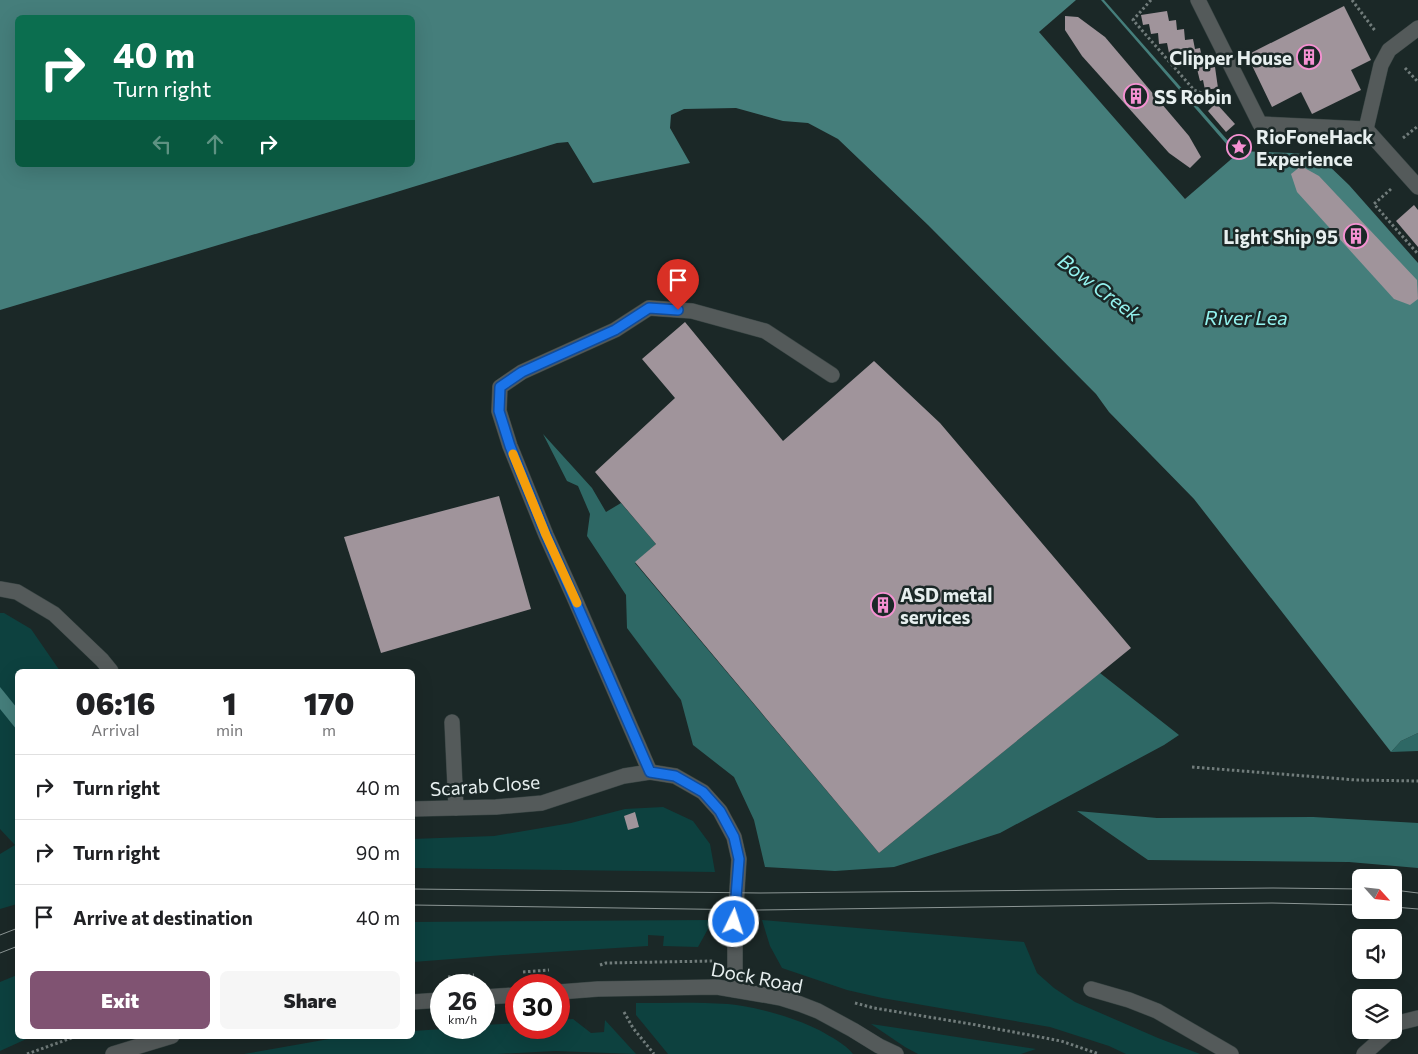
<!DOCTYPE html>
<style>
body{margin:0;font-family:Commissioner,sans-serif;background:#f6f6f6;color:#202124;height:100vh;display:flex;flex-direction:column;font-size:19px;white-space:nowrap}
*{box-sizing:border-box;margin:0}
p{font-size:16px;color:#757577}
.icon{flex:none;width:28px;height:28px;fill:none;stroke:currentColor;stroke-width:2;stroke-linecap:round;stroke-linejoin:round}
.map{position:relative;flex:1;overflow:hidden}
.details{position:absolute;left:15px;top:669px;width:400px;height:370px;display:flex;flex-direction:column;background:#fff;border-radius:8px;box-shadow:0 5px 20px #0002}
.details>*{flex:none}
.guide{position:absolute;left:15px;top:15px;width:400px;height:152px;border-radius:8px;box-shadow:0 5px 20px #0002;background:#0b6e4f;color:#fff;overflow:hidden}
.needle{width:32px;rotate:117deg}
.buttons{position:absolute;left:1352px;top:869px;display:grid;gap:10px}
.buttons a{display:grid;place-items:center;width:50px;height:50px;border-radius:8px;background:#fff;box-shadow:0 5px 20px #0002;font-size:25px}
.speed{position:absolute;left:430px;top:974px;display:flex;gap:10px;font-size:25px;font-weight:700;text-align:center}
.speed>*{display:grid;place-content:center;width:65px;height:65px;border-radius:50%;background:#fff;box-shadow:0 5px 20px #0002;line-height:1}
.speed small{font-size:12px;font-weight:400}
.speed .limit{border:8px solid #d22;background:#fff;color:#111}
.pin{position:absolute;display:grid;place-items:center;width:42px;height:42px;color:#fff;margin:-51px -21px;border-radius:50% 50% 50% 0;rotate:-45deg;box-shadow:0 0 5px #0007}
.pin .icon{rotate:45deg}
.me{position:absolute;width:55px;margin:-28px;rotate:4deg;stroke-linejoin:round;filter:drop-shadow(0 0 4px #0008)}
.turn{display:flex;align-items:center;gap:18px;height:105px;padding:0 15px;font-size:22px}
.turn .icon{width:65px;height:65px;stroke-width:2.5}
.turn b{display:block;font-size:35px;line-height:42px}
.lanes{display:flex;align-items:center;height:48px;padding:0 15px;background:#0003;justify-content:center;gap:25px;direction:ltr}
.lanes .off{opacity:.35}
.eta{display:flex;justify-content:space-evenly;align-items:center;height:85px;text-align:center}
.eta b{font-size:30px;font-weight:800;line-height:35px}
.button{display:flex;gap:10px;margin-top:auto;padding:10px 15px}
.button a{flex:1;height:58px;border-radius:8px;background:#805372;color:#fff;font-size:20px;font-weight:800;line-height:58px;text-align:center}
.button a+a{background:#f6f6f6;color:#202124}
ul{padding:0;list-style:none}
li{display:flex;align-items:center;gap:15px;height:65px;padding:0 15px;border-top:1px solid #e0e0e0}
li div{flex:1}
li b{display:block;font-size:19px}
li em{font-style:normal}
.map>svg:first-child{display:block}
.green{fill:#0d413f}
.forest{fill:#2e6865}
.water{fill:#457e7b;fill-rule:evenodd}
.pier{fill:#1b2827}
.building{fill:#a0949b}
.lines{fill:none;stroke-linecap:round;stroke-linejoin:round}
.minor-casing{stroke:#384443;stroke-width:16}
.path{stroke:#717c7b;stroke-width:3;stroke-dasharray:2.5 2.5;stroke-linecap:butt}
.minor{stroke:#545a5a;stroke-width:15}
.tram{stroke:#8c9695;stroke-width:1}
.route-casing{stroke:#114b97;stroke-width:12}
.route{stroke:#1a73e8;stroke-width:9}
.slow{stroke:#f59e0b;stroke-width:9}
.labels{text-anchor:middle;dominant-baseline:central;stroke-width:5;stroke-linejoin:round;paint-order:stroke}
.poi-label{font-size:19px;font-weight:bold;fill:#e7efef;stroke:#1b2827;text-anchor:start}
.street-label{font-size:19px;fill:#e7efef;stroke:#1b2827}
.water-label{font-size:20px;font-style:italic;fill:#94f3ef;stroke:#1b2827}
</style>
<div class="map">
<svg width="1418" height="1054" viewBox="0 0 1418 1054">
<rect width="100%" height="100%" fill="#1b2827"/>
<!-- green -->
<g class="green">
<polygon points="0,613 4,613 31,629 60,671 18,671 17,904 0,909 0,854 15,845 0,829"/>
<polygon points="663,807 693,821 710,844 715,872 413,868 412,839 494,836 571,823 625,809"/>
<polygon points="713,920 698,947 663,946 664,936 648,935 648,946 504,955 413,962 413,922"/>
<polygon points="762,920 1024,942 1037,973 1054,988 1075,1002 1158,1038 1200,1054 1126,1054 1109,1046 1050,1027 882,998 847,990 782,968 770,946"/>
<polygon points="17,975 18,1036 33,1036 0,1051 0,982"/>
<path d="M636,1003C667,1003 698,1002 728,1004C757,1007 793,1017 819,1030C831,1037 844,1043 853,1054H668L636,1015Z"/>
<polygon points="573,1019 591,1033 604,1032 605,1020 636,1054 555,1051 497,1054 244,1054 346,1036 412,1036 413,1031 457,1028 484,1028 484,1025 516,1023 516,1028 559,1028 559,1020"/>
<polygon points="871,1024 1036,1049 1021,1054 918,1054 905,1047"/>
</g>
<!-- forest -->
<g class="forest">
<polygon points="543,434 592,488 606,512 621,503 656,544 635,563 879,853 1100,673 1179,735 1164,745 1000,833 894,867 835,871 765,867 754,820 734,777 693,745 681,700 627,628 626,595 587,536 590,514 578,486 567,481"/>
<polygon points="1418,733 1418,751 1391,752 1401,741"/>
<polygon points="1077,811 1157,818 1313,817 1418,823 1418,868 1349,862 1148,860"/>
</g>
<!-- water -->
<g class="water">
<path d="M0,0H1104L1237,151L1292,153L1312,155L1325,162L1349,185L1418,263V733L1401,741L1391,752L1194,499L1109,412L1096,394L928,225L838,139L808,123L783,121L736,108L684,109L671,115L670,128L690,163L593,183L568,142L557,143L390,194L0,310ZM18,18H412V165H18Z"/>
<polygon points="0,687 17,708 17,730 0,709"/>
</g>
<!-- pier -->
<polygon class="pier" points="1076,0 1101,0 1236,155 1185,199 1039,32"/>
<!-- building -->
<g class="building">
<polygon points="1344,6 1371,60 1351,70 1361,90 1312,114 1301,92 1272,107 1247,55"/>
<polygon points="1167,11 1169,21 1176,20 1177,30 1184,29 1185,40 1193,39 1195,49 1200,48 1202,58 1207,57 1209,68 1215,67 1218,88 1205,90 1203,80 1200,81 1197,69 1193,71 1191,60 1185,62 1183,51 1169,53 1167,43 1159,44 1158,33 1151,34 1149,24 1143,25 1141,15"/>
<polygon points="1065,16 1078,17 1105,37 1189,136 1201,157 1190,168 1169,153 1082,56 1065,30"/>
<polygon points="1216,103 1235,124 1226,132 1208,111"/>
<polygon points="1301,166 1319,176 1417,280 1418,299 1410,305 1394,299 1297,192 1291,174"/>
<polygon points="1414,205 1418,210 1418,247 1396,221"/>
<polygon points="685,322 783,441 874,361 940,423 1131,648 879,853 635,562 656,544 595,472 675,398 642,359"/>
<polygon points="499,496 531,609 381,653 344,537"/>
<polygon points="635,812 639,827 628,830 624,816"/>
</g>
<g class="lines">
<defs>
<g id="minor">
<polyline points="1198,0 1260,124 1366,129 1418,187"/>
<polyline points="1366,129 1381,65 1389,50 1418,28"/>
<polyline points="0,589 17,592 54,614 102,660 111,671"/>
<polyline points="452,722 456,808"/>
<polyline points="650,772 574,597 546,535 510,446 499,411 500,387 522,372 615,330 649,308 692,311 765,331 832,375"/>
<polyline points="412,809 496,807 542,803 624,776 650,772 675,776 703,792 720,811 734,837 739,859 735,922 735,990"/>
<polyline points="1091,989 1129,1000 1157,1011 1231,1054"/>
<polyline points="559,992 598,989 717,987 781,998 800,1004 818,1011 853,1030 879,1046 896,1054"/>
<polyline points="484,997 516,995"/>
<polyline points="412,1002 441,1000"/>
<polyline points="1394,1027 1398,1023 1418,1018"/>
<polyline points="113,1054 172,1036"/>
<polyline points="1364,1054 1391,1030"/>
</g>
</defs>
<!-- minor casing -->
<use href="#minor" class="minor-casing"/>
<!-- path -->
<g class="path">
<polyline points="1151,0 1133,20 1194,90 1207,95 1219,94"/>
<polyline points="1352,0 1376,32"/>
<polyline points="1405,68 1418,82"/>
<polyline points="1403,138 1418,126"/>
<polyline points="1391,189 1374,204 1418,254"/>
<polyline points="1192,767 1356,780 1418,781"/>
<polyline points="600,965 606,963 713,961"/>
<polyline points="523,972 549,970"/>
<polyline points="448,977 474,975"/>
<polyline points="855,1003 874,1008 971,1024 1061,1041 1099,1054"/>
<polyline points="624,1012 633,1028 654,1054"/>
<polyline points="27,1054 77,1036"/>
</g>
<!-- minor -->
<use href="#minor" class="minor"/>
<!-- tram -->
<g class="tram">
<polyline points="412,889 760,893 1273,888 1361,889"/>
<polyline points="1394,890 1418,893"/>
<polyline points="412,905 759,910 1196,904 1272,903 1361,905"/>
<polyline points="1394,907 1418,909"/>
<polyline points="0,935 18,928"/>
<polyline points="0,953 18,946"/>
</g>
</g>
<g class="lines">
<defs>
<polyline id="route" points="678,310 649,308 615,330 522,372 500,387 499,411 510,446 546,535 574,598 650,772 675,776 703,792 720,811 734,837 739,859 734,922"/>
</defs>
<!-- route casing -->
<use href="#route" class="route-casing"/>
<!-- route -->
<use href="#route" class="route"/>
<!-- slow -->
<polyline class="slow" points="513,454 546,535 577,603"/>
</g>
<!-- icons -->
<defs>
<symbol id="building-ring" viewBox="-11 -11 22 22"><circle r="9.5" fill="#1b2827" stroke="#f591d2" stroke-width="1.5"/><path d="M-4-6H4V6H1V3H-1V6H-4ZM-2.5-4.3h1.7v1.8h-1.7ZM.8-4.3h1.7v1.8H.8ZM-2.5-1h1.7V.8h-1.7ZM.8-1h1.7V.8H.8Z" fill="#f591d2"/></symbol>
<symbol id="sight-ring" viewBox="-11 -11 22 22"><circle r="9.5" fill="#1b2827" stroke="#f591d2" stroke-width="1.5"/><path d="M0-6L1.8-2.2L6-1.7L2.9 1.2L3.7 5.4L0 3.3L-3.7 5.4L-2.9 1.2L-6-1.7L-1.8-2.2Z" fill="#f591d2"/></symbol>
</defs>
<g fill-rule="evenodd">
<use href="#building-ring" x="1295" y="43" width="28" height="28"/>
<use href="#building-ring" x="1122" y="82" width="28" height="28"/>
<use href="#sight-ring" x="1225" y="133" width="28" height="28"/>
<use href="#building-ring" x="1342" y="222" width="28" height="28"/>
<use href="#building-ring" x="869" y="591" width="28" height="28"/>
</g>
<g class="labels">
<!-- poi labels -->
<g class="poi-label">
<text x="1292" y="57" text-anchor="end">Clipper House</text>
<text x="1154" y="96">SS Robin</text>
<text x="1256" y="136">RioFoneHack<tspan x="1256" dy="22">Experience</tspan></text>
<text x="1338" y="236" text-anchor="end">Light Ship 95</text>
<text x="900" y="594">ASD metal<tspan x="900" dy="22">services</tspan></text>
</g>
<!-- street labels -->
<g class="street-label">
<text transform="translate(485 785) rotate(-4)">Scarab Close</text>
<text transform="translate(757 977) rotate(11)">Dock Road</text>
</g>
<!-- water labels -->
<g class="water-label">
<text transform="translate(1100 287) rotate(37)">Bow Creek</text>
<text x="1246" y="317">River Lea</text>
</g>
</g>
</svg>
<div class="buttons">
<a><svg class="needle" viewBox="-14 -14 28 28"><path d="M0-13l5 13h-10z" fill="#e53935"/><path d="M0 13l5-13h-10z" fill="#757577"/></svg></a>
<a><svg class="icon" aria-label="sound" viewBox="0 0 24 24"><path d="M4 9h4l5-4v14l-5-4H4zM17 9q2 3 0 6"/></svg></a>
<a><svg class="icon" aria-label="layers" viewBox="0 0 24 24"><path d="M12 4l9 5-9 5-9-5zM3 14l9 5 9-5"/></svg></a>
</div>
<div class="speed"><div>26<small>km/h</small></div><div class="limit">30</div></div>
<div class="pin" style="left:678px;top:310px;background:#d93025"><svg class="icon" aria-label="arrive" viewBox="0 0 24 24"><path d="M6 21V4h12l-3 4 3 4H6"/></svg></div>
<svg class="me" style="left:734px;top:922px" viewBox="-20 -20 40 40"><circle r="17" fill="#1a73e8" stroke="#fff" stroke-width="3"/><path d="M0-11L8 9 0 5-8 9z" fill="#fff"/></svg>
<div class="guide">
<div class="turn"><svg class="icon" aria-label="right" viewBox="0 0 24 24"><path d="M7 20v-9h11M14 6l5 5-5 5"/></svg><div><b>40 m</b>Turn right</div></div>
<div class="lanes"><svg class="icon off" aria-label="left" viewBox="0 0 24 24"><path d="M17 20v-9H6M10 6l-5 5 5 5"/></svg><svg class="icon off" aria-label="ahead" viewBox="0 0 24 24"><path d="M12 20V5M6 11l6-6 6 6"/></svg><svg class="icon" aria-label="right" viewBox="0 0 24 24"><path d="M7 20v-9h11M14 6l5 5-5 5"/></svg></div>
</div>
<section class="details">
<div class="eta">
<div><b>06:16</b><p>Arrival</p></div>
<div><b>1</b><p>min</p></div>
<div><b>170</b><p>m</p></div>
</div>
<ul>
<li><svg class="icon" aria-label="right" viewBox="0 0 24 24"><path d="M7 20v-9h11M14 6l5 5-5 5"/></svg><div><b>Turn right</b></div><em>40 m</em></li>
<li><svg class="icon" aria-label="right" viewBox="0 0 24 24"><path d="M7 20v-9h11M14 6l5 5-5 5"/></svg><div><b>Turn right</b></div><em>90 m</em></li>
<li><svg class="icon" aria-label="arrive" viewBox="0 0 24 24"><path d="M6 21V4h12l-3 4 3 4H6"/></svg><div><b>Arrive at destination</b></div><em>40 m</em></li>
</ul>
<div class="button"><a>Exit</a><a>Share</a></div>
</section>
</div>
